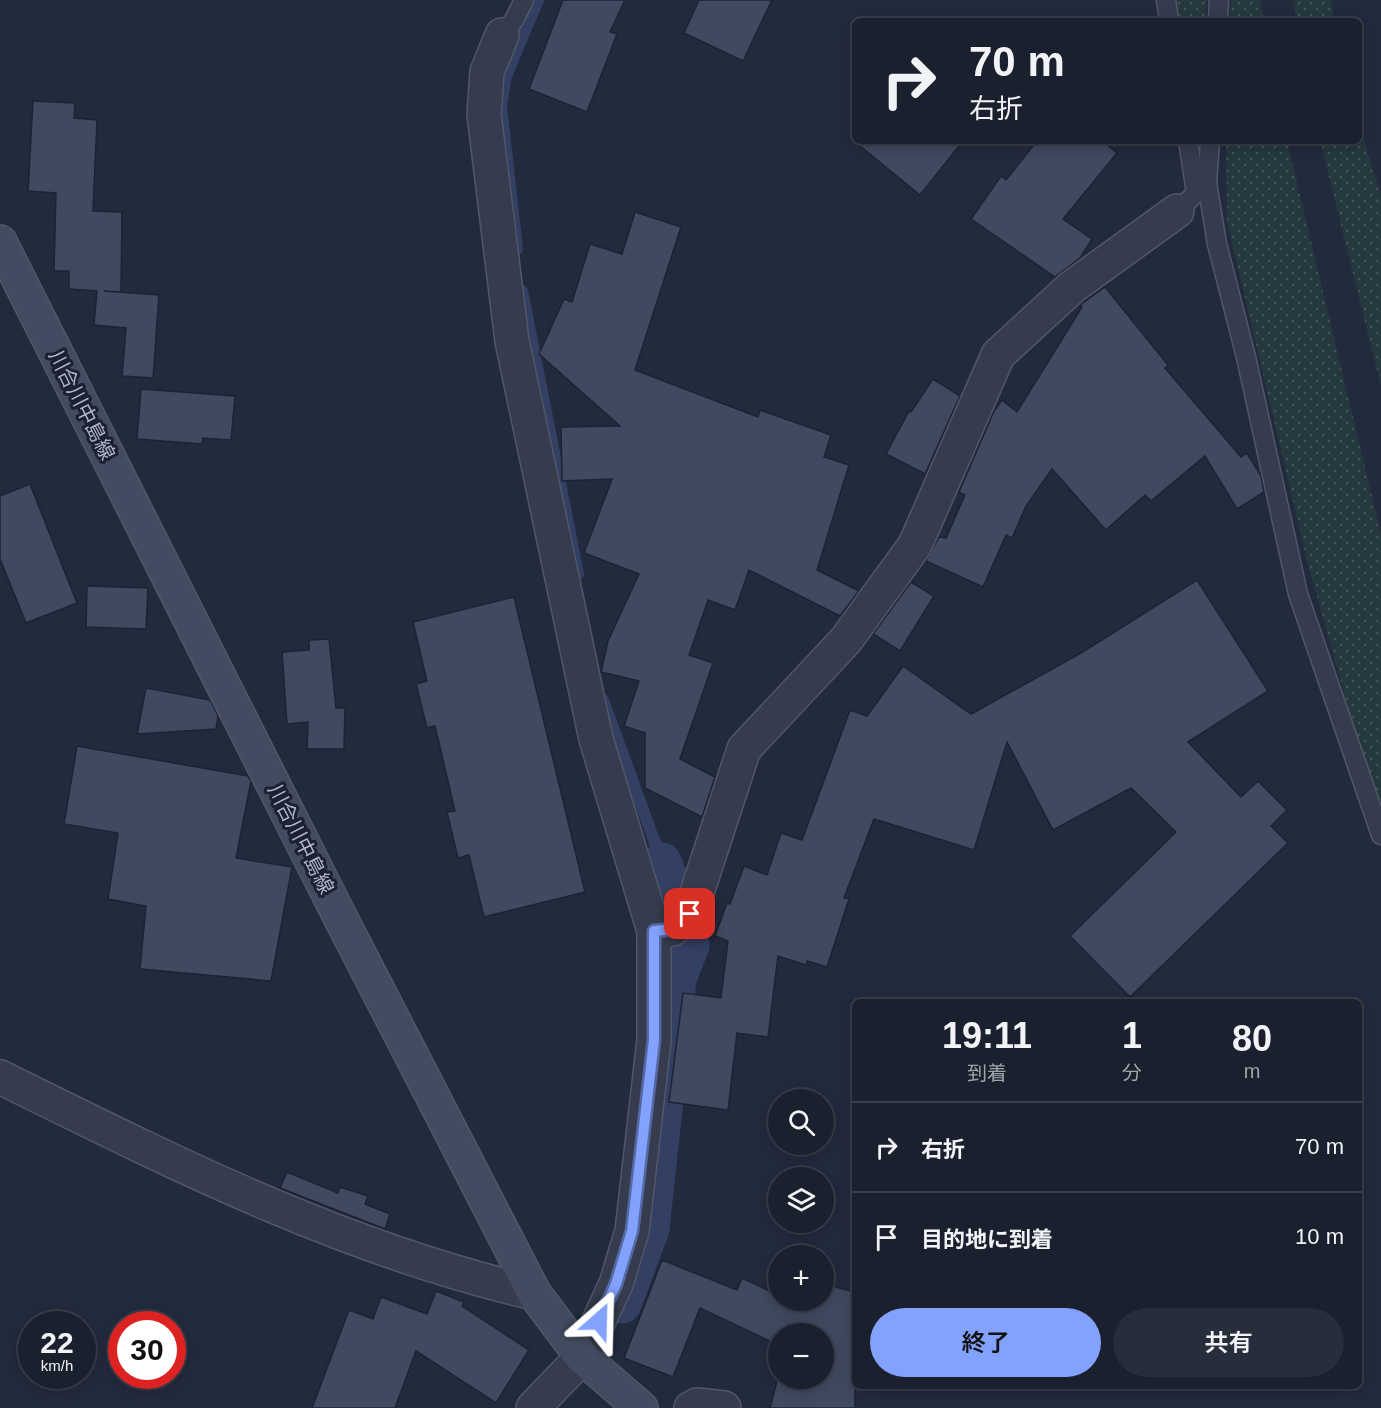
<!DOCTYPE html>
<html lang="ja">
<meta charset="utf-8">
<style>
body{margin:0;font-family:Arial,"Noto Sans JP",sans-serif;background:#272d3a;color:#f1f3f6;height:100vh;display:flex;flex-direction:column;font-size:22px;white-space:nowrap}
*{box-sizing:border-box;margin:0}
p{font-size:20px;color:#9fa3aa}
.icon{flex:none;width:33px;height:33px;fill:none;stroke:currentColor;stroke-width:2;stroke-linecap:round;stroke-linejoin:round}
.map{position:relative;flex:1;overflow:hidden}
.side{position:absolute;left:852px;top:999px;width:510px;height:390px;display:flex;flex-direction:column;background:#1a202e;border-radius:9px;box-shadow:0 3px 15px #0003,0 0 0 2px #383e4a}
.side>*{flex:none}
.hud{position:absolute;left:852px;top:18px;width:510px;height:126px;border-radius:9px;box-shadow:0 3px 15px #0003,0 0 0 2px #383e4a;background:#1a202e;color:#f1f3f6;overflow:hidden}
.controls{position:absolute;left:768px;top:1089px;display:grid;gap:12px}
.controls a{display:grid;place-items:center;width:66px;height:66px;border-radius:50%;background:#1a202e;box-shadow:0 3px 15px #0003,0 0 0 2px #383e4a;font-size:30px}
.speed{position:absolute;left:18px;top:1311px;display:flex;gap:12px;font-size:30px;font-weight:700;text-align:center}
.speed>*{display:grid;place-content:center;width:78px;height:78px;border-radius:50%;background:#1a202e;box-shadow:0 3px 15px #0003,0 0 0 2px #383e4a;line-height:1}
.speed small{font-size:15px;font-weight:400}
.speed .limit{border:9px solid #d22;background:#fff;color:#111}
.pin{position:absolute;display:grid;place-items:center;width:51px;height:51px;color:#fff;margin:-26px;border-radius:12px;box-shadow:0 3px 9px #0006}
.me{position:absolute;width:66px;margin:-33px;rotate:25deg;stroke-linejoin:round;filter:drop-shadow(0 0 4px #0008)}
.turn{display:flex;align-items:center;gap:21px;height:126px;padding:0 18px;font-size:27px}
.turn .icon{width:78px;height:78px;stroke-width:2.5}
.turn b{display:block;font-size:42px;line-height:51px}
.eta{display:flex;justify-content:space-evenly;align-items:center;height:102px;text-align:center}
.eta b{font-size:36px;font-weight:600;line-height:42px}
.action{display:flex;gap:12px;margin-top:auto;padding:12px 18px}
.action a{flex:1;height:69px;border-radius:36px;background:#82a2fd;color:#111;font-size:24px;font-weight:600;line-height:69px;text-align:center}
.action a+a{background:#272d3a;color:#f1f3f6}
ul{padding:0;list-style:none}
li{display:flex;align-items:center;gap:18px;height:90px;padding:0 18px;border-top:2px solid #383e4a}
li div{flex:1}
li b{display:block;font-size:22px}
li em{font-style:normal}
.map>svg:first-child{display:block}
.grass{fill:url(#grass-dots)}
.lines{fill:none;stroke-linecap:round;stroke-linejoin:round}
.stream{stroke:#334063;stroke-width:12}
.canal{stroke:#334063;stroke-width:39}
.building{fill:#40495f;stroke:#1d2334;stroke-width:1.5}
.service-casing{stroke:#515768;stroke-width:21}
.minor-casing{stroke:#515768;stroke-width:36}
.secondary-casing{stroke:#515768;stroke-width:36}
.service{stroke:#363c4d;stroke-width:18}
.minor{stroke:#363c4d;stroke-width:33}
.secondary{stroke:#434b60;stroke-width:33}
.route-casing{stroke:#5469a4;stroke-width:15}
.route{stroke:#82a2fd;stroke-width:10}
.labels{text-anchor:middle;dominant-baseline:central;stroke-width:6;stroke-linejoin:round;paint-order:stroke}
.street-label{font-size:20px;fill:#b1b7c9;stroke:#1b2132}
</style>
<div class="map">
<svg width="1381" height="1408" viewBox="0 0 1381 1408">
<defs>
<pattern id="grass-dots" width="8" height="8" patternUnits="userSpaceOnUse" patternTransform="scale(1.5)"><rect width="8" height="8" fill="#24383e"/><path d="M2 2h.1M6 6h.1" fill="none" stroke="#415359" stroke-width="1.8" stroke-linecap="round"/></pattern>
</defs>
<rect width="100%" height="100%" fill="#222a3d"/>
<!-- grass -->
<g class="grass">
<polygon points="1171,0 1207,0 1206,21 1175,21"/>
<polygon points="1231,0 1260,0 1264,21 1230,21"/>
<polygon points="1293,0 1331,0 1334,21 1296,21"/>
<polygon points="1359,124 1381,195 1381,386 1320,141 1359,141"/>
<polygon points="1226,141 1287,141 1381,534 1381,811 1359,746 1307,561 1227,221"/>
</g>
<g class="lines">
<!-- stream -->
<g class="stream">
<polyline points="517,249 501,106 506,76 538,0"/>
<polyline points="522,291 578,574"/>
<polyline points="603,700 662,862"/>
</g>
<!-- canal -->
<g class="canal">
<polyline points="662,862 674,895"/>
<polyline points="622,1304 650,1229 677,979 690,945"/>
</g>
</g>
<!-- building -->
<g class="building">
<polygon points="563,0 625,0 610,32 617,34 587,112 529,89"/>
<polygon points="699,0 772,0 743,61 684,33"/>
<polygon points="33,101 75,103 74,118 97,120 93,211 122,212 121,292 104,291 159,295 153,378 122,376 126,328 94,325 97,291 69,289 69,271 54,271 56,193 28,191"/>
<polygon points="854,141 963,141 920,195"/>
<polygon points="1037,141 1102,141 1117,153 1063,219 1092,239 1080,258 1055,277 971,219 1001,176 1006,180"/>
<polygon points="635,212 681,227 635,370 758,417 760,410 831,435 824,457 849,465 817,570 859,591 840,616 749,570 735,610 708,600 689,655 713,663 680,759 715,777 702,817 645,788 645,733 624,726 639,681 601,672 608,641 639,574 584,553 612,479 562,481 561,427 620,426 539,354 564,299 572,302 590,244 622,254"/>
<polygon points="1105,287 1168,365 1165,368 1241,457 1247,453 1261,476 1264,492 1237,509 1205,456 1151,501 1145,495 1106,530 1052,469 1026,506 1012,538 1006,535 983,587 926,561 939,537 946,538 965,495 959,492 994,411 1002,400 1017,412 1082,307 1080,305"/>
<polygon points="933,379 960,396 925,474 886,454 909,411 911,412"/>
<polygon points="141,389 235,396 231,440 203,438 202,444 137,439"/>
<polygon points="30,484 77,603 26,623 0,559 0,496"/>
<polygon points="1197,580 1268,691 1188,742 1241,797 1258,781 1287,810 1271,826 1288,843 1130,997 1070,936 1176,832 1131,788 1053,830 1007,742 974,850 874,819 844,898 849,899 827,967 807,961 806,965 778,956 768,1037 737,1033 728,1110 669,1102 683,993 721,998 728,941 715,936 727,903 730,904 744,866 767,875 781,833 802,840 850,710 867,716 903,666 971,714 1081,653"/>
<polygon points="911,582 934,596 900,651 873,634"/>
<polygon points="87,586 148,588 146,629 86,627"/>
<polygon points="514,597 585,892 484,917 469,855 458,858 447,812 455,811 435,726 427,728 416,684 427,681 413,622"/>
<polygon points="329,639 336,708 345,708 344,749 307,749 308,722 287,724 282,652 309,650 309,640"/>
<polygon points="146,688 210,700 218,716 216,729 137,734"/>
<polygon points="77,746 248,776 251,781 236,858 292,867 271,981 140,969 146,906 108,899 118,833 64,824"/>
<polygon points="287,1172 338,1193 340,1187 368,1196 365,1204 390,1214 385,1229 280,1188"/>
<polygon points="662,1260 737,1290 742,1278 778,1295 778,1300 790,1300 798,1304 799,1300 824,1300 824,1284 855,1292 855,1408 770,1408 778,1377 824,1378 824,1334 778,1334 778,1345 700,1308 673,1377 624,1358"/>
<polygon points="436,1291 464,1302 462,1306 529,1350 496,1403 416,1351 395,1408 312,1408 349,1310 373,1319 381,1297 427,1314"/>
</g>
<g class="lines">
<defs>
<g id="service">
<polyline points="1166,0 1169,21"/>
<polyline points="1218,21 1219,0"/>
<polyline points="502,35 514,20 524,0"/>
<polyline points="1188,141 1196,193"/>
<polyline points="1207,183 1217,244 1246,357 1298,594 1381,835"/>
<polyline points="1177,211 1207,183 1210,141"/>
</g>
<g id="minor">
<polyline points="502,35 487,72 484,114 512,341 596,739 654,931 654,1040 632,1231 616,1284 582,1357 533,1408"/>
<polyline points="654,931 673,929 690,914 744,749 846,640 915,545 998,355 1072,287 1177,211"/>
<path d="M0,1077C174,1163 344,1249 534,1293"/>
<polyline points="691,1408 697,1405 724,1408"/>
</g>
<polyline id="secondary" points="0,242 336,909 534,1293 582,1357 641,1408"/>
</defs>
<!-- service casing -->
<use href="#service" class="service-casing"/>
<!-- minor casing -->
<use href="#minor" class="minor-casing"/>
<!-- secondary casing -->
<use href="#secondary" class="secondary-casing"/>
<!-- service -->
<use href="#service" class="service"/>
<!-- minor -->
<use href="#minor" class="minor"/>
<!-- secondary -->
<use href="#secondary" class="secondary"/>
</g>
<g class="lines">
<defs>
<polyline id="route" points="599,1321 616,1284 632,1231 654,1040 654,931 673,929 690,914"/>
</defs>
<!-- route casing -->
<use href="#route" class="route-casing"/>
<!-- route -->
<use href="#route" class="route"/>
</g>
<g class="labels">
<!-- street labels -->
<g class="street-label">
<text transform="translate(82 405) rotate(63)">川合川中島線</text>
<text transform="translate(301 839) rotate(63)">川合川中島線</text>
</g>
</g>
</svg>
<div class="controls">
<a><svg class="icon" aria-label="search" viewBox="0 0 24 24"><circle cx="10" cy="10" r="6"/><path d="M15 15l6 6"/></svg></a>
<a><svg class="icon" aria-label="layers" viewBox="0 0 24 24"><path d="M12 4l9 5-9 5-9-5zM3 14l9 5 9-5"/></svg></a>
<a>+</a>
<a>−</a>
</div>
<div class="speed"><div>22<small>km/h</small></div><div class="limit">30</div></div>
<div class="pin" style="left:690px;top:914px;background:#d93025"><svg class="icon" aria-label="arrive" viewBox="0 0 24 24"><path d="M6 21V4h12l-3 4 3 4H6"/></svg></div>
<svg class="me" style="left:599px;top:1321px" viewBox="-20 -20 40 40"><path d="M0-17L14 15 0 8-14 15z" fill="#82a2fd" stroke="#fff" stroke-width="4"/></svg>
<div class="hud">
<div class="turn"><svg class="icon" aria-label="right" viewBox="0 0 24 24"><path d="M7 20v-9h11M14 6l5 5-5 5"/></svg><div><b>70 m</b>右折</div></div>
</div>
<section class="side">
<div class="eta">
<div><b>19:11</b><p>到着</p></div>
<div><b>1</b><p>分</p></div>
<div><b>80</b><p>m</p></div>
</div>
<ul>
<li><svg class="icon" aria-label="right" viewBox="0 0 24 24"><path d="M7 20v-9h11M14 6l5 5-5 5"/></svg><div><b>右折</b></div><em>70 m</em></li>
<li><svg class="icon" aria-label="arrive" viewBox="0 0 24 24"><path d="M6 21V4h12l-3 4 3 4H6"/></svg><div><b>目的地に到着</b></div><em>10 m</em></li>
</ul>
<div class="action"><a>終了</a><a>共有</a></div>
</section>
</div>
